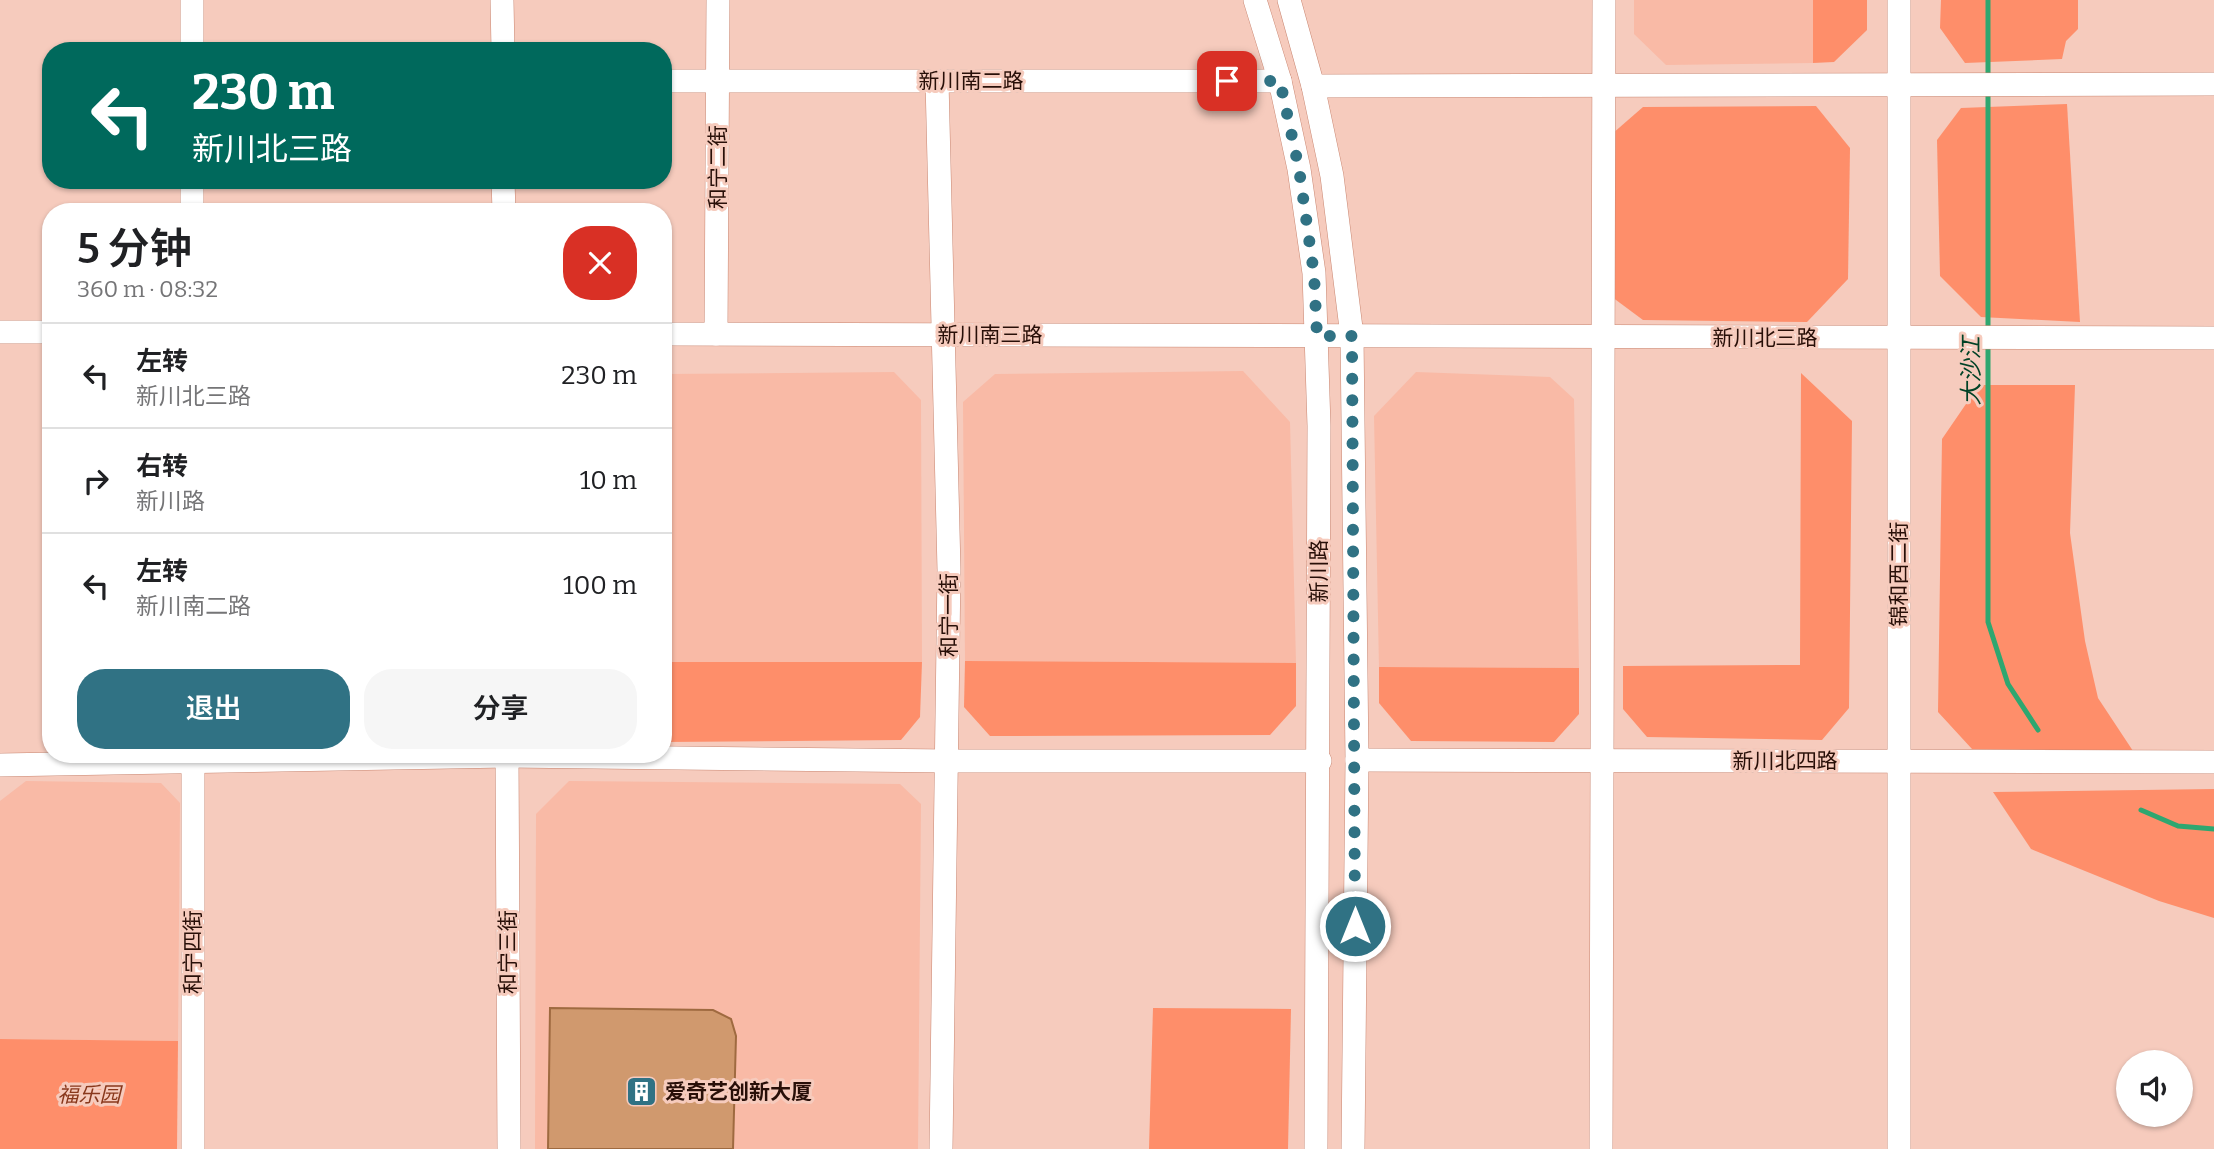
<!DOCTYPE html>
<html lang="zh">
<meta charset="utf-8">
<style>
body{margin:0;font-family:Bitter,"Noto Sans SC",serif;background:#f6f6f6;color:#202124;height:100vh;display:flex;flex-direction:column;font-size:26px;white-space:nowrap}
*{box-sizing:border-box;margin:0}
p{font-size:23px;color:#757577}
.icon{flex:none;width:38px;height:38px;fill:none;stroke:currentColor;stroke-width:2;stroke-linecap:round;stroke-linejoin:round}
.map{position:relative;flex:1;overflow:hidden}
.side{position:absolute;left:42px;top:203px;width:630px;height:560px;display:flex;flex-direction:column;background:#fff;border-radius:28px;box-shadow:0 2px 5px #0004}
.side>*{flex:none}
.guide{position:absolute;left:42px;top:42px;width:630px;height:147px;border-radius:28px;box-shadow:0 2px 5px #0004;background:#00695c;color:#fff;overflow:hidden}
.controls{position:absolute;left:2116px;top:1050px;display:grid;gap:14px}
.controls a{display:grid;place-items:center;width:77px;height:77px;border-radius:50%;background:#fff;box-shadow:0 2px 5px #0004;font-size:35px}
.pin{position:absolute;display:grid;place-items:center;width:60px;height:60px;color:#fff;margin:-30px;border-radius:14px;box-shadow:0 4px 10px #0006}
.me{position:absolute;width:77px;margin:-38px;rotate:0deg;stroke-linejoin:round;filter:drop-shadow(0 0 5px #0008)}
.turn{display:flex;align-items:center;gap:24px;height:147px;padding:0 35px;font-size:32px}
.turn .icon{width:91px;height:91px;stroke-width:2.5}
.turn b{display:block;font-size:49px;line-height:60px}
.round{display:grid;place-items:center;flex:none;width:74px;height:74px;border-radius:28px;background:#f6f6f6}
.headline{display:flex;align-items:center;justify-content:space-between;height:119px;padding:0 35px}
h1{font-size:42px;font-weight:600;line-height:52px}
.action{display:flex;gap:14px;margin-top:auto;padding:14px 35px}
.action a{flex:1;height:80px;border-radius:28px;background:#307284;color:#fff;font-size:28px;font-weight:600;line-height:80px;text-align:center}
.action a+a{background:#f6f6f6;color:#202124}
ul{padding:0;list-style:none}
li{display:flex;align-items:center;gap:21px;height:105px;padding:0 35px;border-top:2px solid #e0e0e0}
li div{flex:1}
li b{display:block;font-size:26px}
li em{font-style:normal}
.map>svg:first-child{display:block}
.built{fill:#f9baa6}
.green{fill:#fe8e6a}
.lines{fill:none;stroke-linecap:round;stroke-linejoin:round}
.stream{stroke:#2ea770;stroke-width:5}
.building{fill:#d0996e;stroke:#9f6a40;stroke-width:2}
.minor-casing{stroke:#c98671;stroke-width:24}
.minor{stroke:#fff;stroke-width:23}
.route{stroke:#307284;stroke-width:12;stroke-dasharray:0 21.6}
.labels{text-anchor:middle;dominant-baseline:central;stroke-width:6;stroke-linejoin:round;paint-order:stroke}
.street-label{font-size:21px;fill:#280f08;stroke:#f6cbbd}
.poi-label{font-size:21px;font-weight:bold;fill:#280f08;stroke:#f6cbbd;text-anchor:start}
.park-label{font-size:21px;font-style:italic;fill:#89381c;stroke:#f6cbbd}
.water-label{font-size:23px;font-style:italic;fill:#004226;stroke:#f6cbbd}
</style>
<div class="map">
<svg width="2214" height="1149" viewBox="0 0 2214 1149">
<rect width="100%" height="100%" fill="#f6cbbd"/>
<!-- built -->
<g class="built">
<polygon points="1634,0 1813,0 1813,63 1666,65 1634,34"/>
<polygon points="1243,371 1290,422 1296,663 965,661 963,402 995,374"/>
<polygon points="894,372 921,400 922,662 663,662 663,374"/>
<polygon points="1416,372 1550,377 1574,399 1579,668 1379,667 1374,416"/>
<polygon points="26,781 161,783 180,803 178,1041 0,1039 0,801"/>
<polygon points="569,781 900,784 921,804 918,1149 535,1149 536,814"/>
</g>
<!-- green -->
<g class="green">
<polygon points="1813,0 1867,0 1867,30 1834,62 1813,63"/>
<polygon points="1941,0 2078,0 2078,29 2066,41 2062,59 1965,63 1940,28"/>
<polygon points="2067,104 2080,322 1981,317 1940,276 1937,140 1961,108"/>
<polygon points="1816,106 1850,148 1848,279 1807,322 1643,320 1612,297 1612,134 1643,107"/>
<polygon points="1801,373 1852,421 1849,708 1822,740 1647,737 1623,709 1623,666 1800,665"/>
<polygon points="1979,385 2075,385 2070,533 2085,641 2098,698 2133,751 1972,749 1938,712 1942,439"/>
<polygon points="965,661 1296,663 1296,706 1270,735 990,736 964,707"/>
<polygon points="663,662 922,662 920,717 901,740 663,742"/>
<polygon points="1379,667 1579,668 1579,714 1554,742 1411,741 1379,703"/>
<polygon points="2214,789 2214,918 2159,901 2031,849 1993,792"/>
<polygon points="1153,1008 1291,1009 1288,1149 1149,1149"/>
<polygon points="0,1039 178,1041 177,1149 0,1149"/>
</g>
<g class="lines">
<!-- stream -->
<g class="stream">
<polyline points="1988,78 1988,0"/>
<polyline points="1988,330 1988,91"/>
<polyline points="1988,343 1988,622 2008,684 2038,730"/>
<polyline points="2141,810 2178,826 2214,829"/>
</g>
</g>
<!-- building -->
<polygon class="building" points="550,1008 713,1010 731,1019 736,1036 733,1149 548,1149"/>
<g class="lines">
<defs>
<g id="minor">
<polyline points="192,0 192,51"/>
<polyline points="502,0 503,51"/>
<polyline points="1255,0 1280,81 1299,169 1314,273 1319,426 1316,1149"/>
<polyline points="1289,0 1313,86 1332,176 1352,336 1357,760 1353,1149"/>
<polyline points="663,81 1280,81"/>
<polyline points="937,81 949,570 941,1149"/>
<polyline points="1313,86 2214,84"/>
<polyline points="192,180 192,212"/>
<polyline points="503,180 504,212"/>
<polyline points="0,332 51,332"/>
<polyline points="663,334 2214,338"/>
<polyline points="716,334 718,0"/>
<polyline points="193,754 193,1149"/>
<polyline points="507,754 509,1149"/>
<polyline points="1357,760 2214,762"/>
<polyline points="0,765 507,756 949,761 1320,761"/>
<polyline points="1601,1149 1604,0"/>
<polyline points="1899,1149 1899,0"/>
</g>
</defs>
<!-- minor casing -->
<use href="#minor" class="minor-casing"/>
<!-- minor -->
<use href="#minor" class="minor"/>
</g>
<g class="lines">
<!-- route -->
<polyline class="route" points="1227,81 1280,81 1299,169 1314,274 1317,336 1352,336 1355,926"/>
</g>
<!-- icons -->
<defs>
<symbol id="building-square" viewBox="-11 -11 22 22"><rect x="-9" y="-9" width="18" height="18" rx="4" fill="#307284" stroke="#f6cbbd"/><path d="M-4-6H4V6H1V3H-1V6H-4ZM-2.5-4.3h1.7v1.8h-1.7ZM.8-4.3h1.7v1.8H.8ZM-2.5-1h1.7V.8h-1.7ZM.8-1h1.7V.8H.8Z" fill="#fff"/></symbol>
</defs>
<g fill-rule="evenodd">
<use href="#building-square" x="624" y="1074" width="35" height="35"/>
</g>
<g class="labels">
<!-- street labels -->
<g class="street-label">
<text x="971" y="81">新川南二路</text>
<text transform="translate(718 167) rotate(-90)">和宁二街</text>
<text x="990" y="335">新川南三路</text>
<text x="1765" y="338">新川北三路</text>
<text transform="translate(1319 571) rotate(-90)">新川路</text>
<text transform="translate(1899 574) rotate(-90)">锦和西二街</text>
<text transform="translate(949 615) rotate(-90)">和宁一街</text>
<text x="1785" y="761">新川北四路</text>
<text transform="translate(193 952) rotate(-90)">和宁四街</text>
<text transform="translate(508 952) rotate(-90)">和宁三街</text>
</g>
<!-- poi labels -->
<g class="poi-label">
<text x="665" y="1092">爱奇艺创新大厦</text>
</g>
<!-- park labels -->
<g class="park-label">
<text x="89" y="1095">福乐园</text>
</g>
<!-- water labels -->
<g class="water-label">
<text transform="translate(1971 371) rotate(-90)">大沙江</text>
</g>
</g>
</svg>
<div class="controls">
<a><svg class="icon" aria-label="sound" viewBox="0 0 24 24"><path d="M4 9h4l5-4v14l-5-4H4zM17 9q2 3 0 6"/></svg></a>
</div>
<div class="pin" style="left:1227px;top:81px;background:#d93025"><svg class="icon" aria-label="arrive" viewBox="0 0 24 24"><path d="M6 21V4h12l-3 4 3 4H6"/></svg></div>
<svg class="me" style="left:1355px;top:926px" viewBox="-20 -20 40 40"><circle r="17" fill="#307284" stroke="#fff" stroke-width="3"/><path d="M0-11L8 9 0 5-8 9z" fill="#fff"/></svg>
<div class="guide">
<div class="turn"><svg class="icon" aria-label="left" viewBox="0 0 24 24"><path d="M17 20v-9H6M10 6l-5 5 5 5"/></svg><div><b>230 m</b>新川北三路</div></div>
</div>
<section class="side">
<div class="headline"><div><h1>5 分钟</h1><p>360 m · 08:32</p></div><a class="round" style="background:#d93025;color:#fff"><svg class="icon" aria-label="close" viewBox="0 0 24 24"><path d="M6 6l12 12M18 6L6 18"/></svg></a></div>
<ul>
<li><svg class="icon" aria-label="left" viewBox="0 0 24 24"><path d="M17 20v-9H6M10 6l-5 5 5 5"/></svg><div><b>左转</b><p>新川北三路</p></div><em>230 m</em></li>
<li><svg class="icon" aria-label="right" viewBox="0 0 24 24"><path d="M7 20v-9h11M14 6l5 5-5 5"/></svg><div><b>右转</b><p>新川路</p></div><em>10 m</em></li>
<li><svg class="icon" aria-label="left" viewBox="0 0 24 24"><path d="M17 20v-9H6M10 6l-5 5 5 5"/></svg><div><b>左转</b><p>新川南二路</p></div><em>100 m</em></li>
</ul>
<div class="action"><a>退出</a><a>分享</a></div>
</section>
</div>
